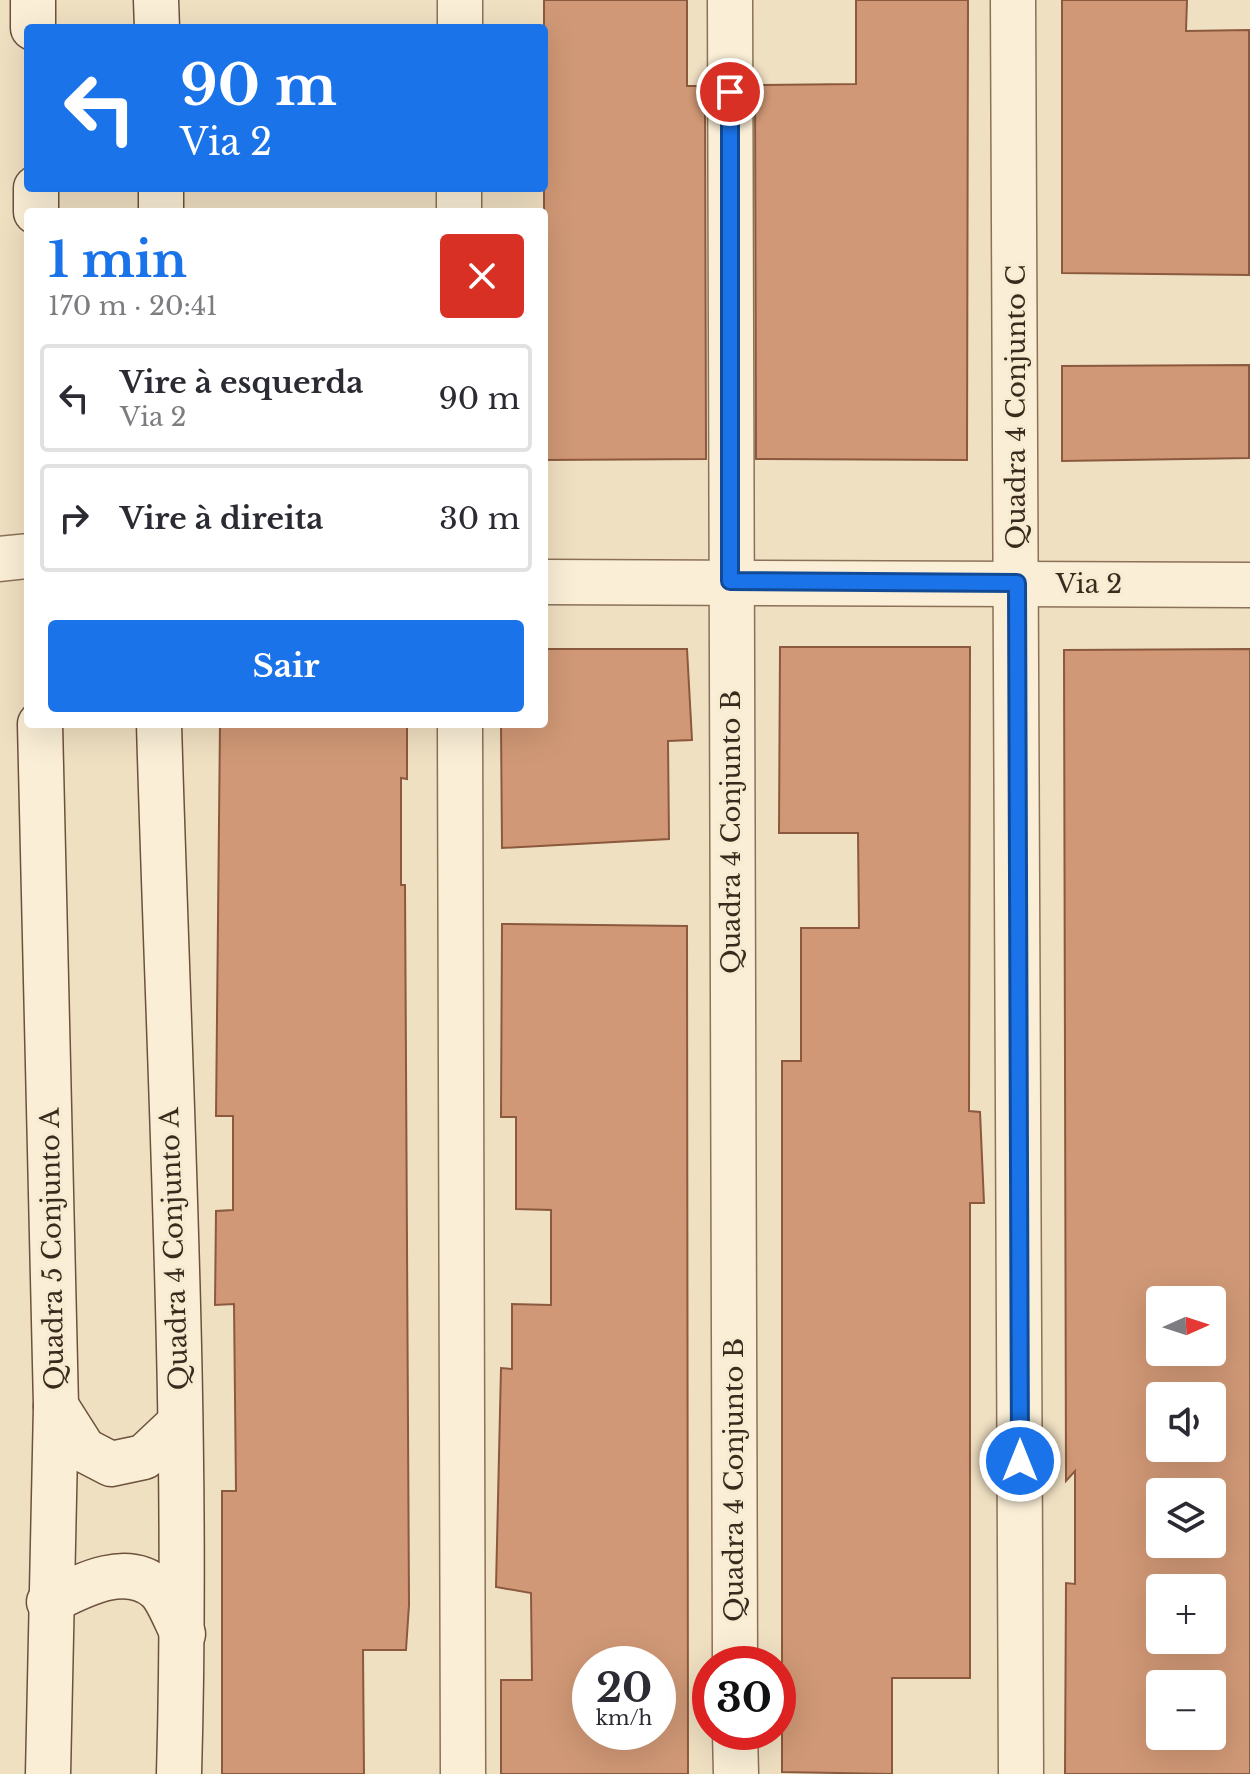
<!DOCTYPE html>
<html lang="pt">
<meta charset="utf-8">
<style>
body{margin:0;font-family:"Libre Baskerville",serif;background:#f2f2f3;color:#2b2b33;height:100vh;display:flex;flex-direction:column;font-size:30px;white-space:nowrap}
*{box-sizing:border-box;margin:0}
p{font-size:26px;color:#7c7c81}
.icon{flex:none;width:44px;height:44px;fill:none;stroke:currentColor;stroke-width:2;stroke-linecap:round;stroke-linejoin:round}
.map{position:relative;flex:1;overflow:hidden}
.panel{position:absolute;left:24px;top:208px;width:524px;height:520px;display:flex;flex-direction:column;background:#fff;border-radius:8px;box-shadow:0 8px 32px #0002}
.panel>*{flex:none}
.guide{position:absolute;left:24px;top:24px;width:524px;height:168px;border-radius:8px;box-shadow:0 8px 32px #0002;background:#1a73e8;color:#fff;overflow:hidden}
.needle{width:52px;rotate:87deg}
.controls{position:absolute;left:1146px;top:1286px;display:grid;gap:16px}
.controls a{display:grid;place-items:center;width:80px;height:80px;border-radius:8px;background:#fff;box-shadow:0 8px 32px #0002;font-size:40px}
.speed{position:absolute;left:572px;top:1646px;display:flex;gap:16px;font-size:40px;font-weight:700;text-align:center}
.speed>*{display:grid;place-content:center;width:104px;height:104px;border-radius:50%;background:#fff;box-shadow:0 8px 32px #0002;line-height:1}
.speed small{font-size:20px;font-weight:400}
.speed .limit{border:12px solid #d22;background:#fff;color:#111}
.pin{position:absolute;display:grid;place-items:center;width:68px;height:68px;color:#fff;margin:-34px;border:4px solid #fff;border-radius:50%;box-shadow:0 2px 8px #0007}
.me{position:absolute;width:88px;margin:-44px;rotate:0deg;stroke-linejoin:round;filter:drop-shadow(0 0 6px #0008)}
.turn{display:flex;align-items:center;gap:28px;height:168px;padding:0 24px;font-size:36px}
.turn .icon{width:104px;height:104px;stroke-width:2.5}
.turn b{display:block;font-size:56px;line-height:68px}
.round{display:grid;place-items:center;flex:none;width:84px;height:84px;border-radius:8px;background:#f2f2f3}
.head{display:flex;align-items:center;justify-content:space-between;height:136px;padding:0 24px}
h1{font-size:48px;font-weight:700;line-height:60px;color:#1a73e8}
.action{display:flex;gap:16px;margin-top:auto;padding:16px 24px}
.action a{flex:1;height:92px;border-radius:8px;background:#1a73e8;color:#fff;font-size:32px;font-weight:700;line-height:92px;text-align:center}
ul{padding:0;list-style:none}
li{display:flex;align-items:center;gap:24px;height:108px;margin:0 16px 12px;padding:0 8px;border:4px solid #e1e1e2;border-radius:8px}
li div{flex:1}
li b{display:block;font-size:30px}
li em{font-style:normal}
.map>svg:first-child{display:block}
.building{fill:#d09876;stroke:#8b593d;stroke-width:2;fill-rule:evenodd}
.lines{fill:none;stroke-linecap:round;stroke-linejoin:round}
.street-casing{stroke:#8b7158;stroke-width:47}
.secondary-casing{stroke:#6c523c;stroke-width:47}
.street{stroke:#faeed6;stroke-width:44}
.secondary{stroke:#faeed6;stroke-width:44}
.route-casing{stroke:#114b97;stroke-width:20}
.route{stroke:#1a73e8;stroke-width:14}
.labels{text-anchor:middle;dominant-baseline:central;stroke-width:6;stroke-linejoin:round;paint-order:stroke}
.street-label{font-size:26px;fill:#3a2a1d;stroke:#f7ebd2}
</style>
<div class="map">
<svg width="1250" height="1774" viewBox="0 0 1250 1774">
<rect width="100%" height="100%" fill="#f0e0c2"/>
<!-- building -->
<g class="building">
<polygon points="544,0 687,0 687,86 705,86 706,459 544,460"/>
<polygon points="856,0 968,0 967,460 756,459 755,85 856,84"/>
<polygon points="1062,0 1187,0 1186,31 1249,30 1249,275 1062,273"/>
<polygon points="1249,365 1249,458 1062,461 1062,366"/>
<polygon points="780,647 970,647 969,1111 980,1112 984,1203 970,1203 970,1678 892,1678 892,1774 782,1772 782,1061 801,1061 801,928 859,928 858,833 779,833"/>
<polygon points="544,649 687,649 692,740 668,741 669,839 502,848 501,724 544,724"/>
<path d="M1250,649V1774H1065L1066,1583L1075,1584V1471L1066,1481L1064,650ZM1160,1300H1212V1352H1160ZM1160,1396H1212V1448H1160ZM1160,1492H1212V1544H1160ZM1160,1588H1212V1640H1160ZM1160,1684H1212V1736H1160Z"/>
<polygon points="220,724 407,724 407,779 401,778 401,885 405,885 409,1605 406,1650 363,1650 364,1774 222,1774 222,1491 236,1491 234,1304 215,1305 216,1211 233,1210 233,1116 216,1116"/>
<path d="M502,924L687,926L688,1774H501V1680H532L531,1593L496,1587L501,1368L512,1369V1304L551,1305V1210L516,1209V1117H501ZM590,1664H658V1732H590Z"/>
</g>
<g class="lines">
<defs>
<g id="street">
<polyline points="730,0 735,1664"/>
<polyline points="1013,0 1021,1774"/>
<polyline points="460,28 460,0"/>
<polyline points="459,212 459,188"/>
<polyline points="0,559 28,556"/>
<polyline points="544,582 1250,585"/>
<polyline points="460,724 463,1774"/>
<polyline points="735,1732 736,1774"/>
</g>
<g id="secondary">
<polyline points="33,0 33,28"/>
<polyline points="156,0 157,28"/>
<polyline points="36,188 36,212"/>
<polyline points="161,188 161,212"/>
<polyline points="40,724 56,1406 48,1774"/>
<path d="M159,724C169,1073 189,1424 179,1774"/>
<polyline points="56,1406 84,1450 111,1464 144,1457 179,1424"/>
<path d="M49,1602C79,1587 126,1560 158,1589C168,1598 176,1621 183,1634"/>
</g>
</defs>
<!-- street casing -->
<use href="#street" class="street-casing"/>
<!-- secondary casing -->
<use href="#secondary" class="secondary-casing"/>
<!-- street -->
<use href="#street" class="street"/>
<!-- secondary -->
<use href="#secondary" class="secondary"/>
</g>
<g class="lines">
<defs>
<polyline id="route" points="730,92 730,581 1017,583 1020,1461"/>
</defs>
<!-- route casing -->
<use href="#route" class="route-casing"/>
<!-- route -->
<use href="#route" class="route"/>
</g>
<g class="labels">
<!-- street labels -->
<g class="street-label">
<text transform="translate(1016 407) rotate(-90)">Quadra 4 Conjunto C</text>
<text x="1089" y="584">Via 2</text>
<text transform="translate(731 832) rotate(-90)">Quadra 4 Conjunto B</text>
<text transform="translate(52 1249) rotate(-91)">Quadra 5 Conjunto A</text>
<text transform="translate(174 1249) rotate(-92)">Quadra 4 Conjunto A</text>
<text transform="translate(734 1480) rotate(-90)">Quadra 4 Conjunto B</text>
</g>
</g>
</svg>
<div class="controls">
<a><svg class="needle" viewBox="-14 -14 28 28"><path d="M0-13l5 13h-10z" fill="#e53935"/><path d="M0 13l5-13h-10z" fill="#7c7c81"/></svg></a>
<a><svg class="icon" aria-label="sound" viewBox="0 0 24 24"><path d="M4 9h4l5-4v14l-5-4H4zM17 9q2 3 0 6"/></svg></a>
<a><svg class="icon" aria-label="layers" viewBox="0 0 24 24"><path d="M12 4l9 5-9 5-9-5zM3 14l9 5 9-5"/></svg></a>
<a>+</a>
<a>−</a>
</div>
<div class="speed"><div>20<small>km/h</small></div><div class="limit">30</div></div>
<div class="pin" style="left:730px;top:92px;background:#d93025"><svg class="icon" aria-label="arrive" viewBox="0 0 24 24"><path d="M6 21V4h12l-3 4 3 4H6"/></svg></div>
<svg class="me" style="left:1020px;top:1461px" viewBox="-20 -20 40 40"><circle r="17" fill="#1a73e8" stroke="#fff" stroke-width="3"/><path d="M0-11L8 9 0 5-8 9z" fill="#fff"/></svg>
<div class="guide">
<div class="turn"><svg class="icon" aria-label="left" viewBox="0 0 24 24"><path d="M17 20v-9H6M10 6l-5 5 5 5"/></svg><div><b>90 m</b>Via 2</div></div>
</div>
<section class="panel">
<div class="head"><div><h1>1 min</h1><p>170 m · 20:41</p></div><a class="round" style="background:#d93025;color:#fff"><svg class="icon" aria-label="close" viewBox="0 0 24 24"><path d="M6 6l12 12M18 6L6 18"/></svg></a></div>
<ul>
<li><svg class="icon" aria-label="left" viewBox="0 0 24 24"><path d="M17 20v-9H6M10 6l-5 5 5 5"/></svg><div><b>Vire à esquerda</b><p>Via 2</p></div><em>90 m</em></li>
<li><svg class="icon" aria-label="right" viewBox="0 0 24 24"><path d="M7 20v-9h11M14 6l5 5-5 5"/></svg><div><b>Vire à direita</b></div><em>30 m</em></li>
</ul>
<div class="action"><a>Sair</a></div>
</section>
</div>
